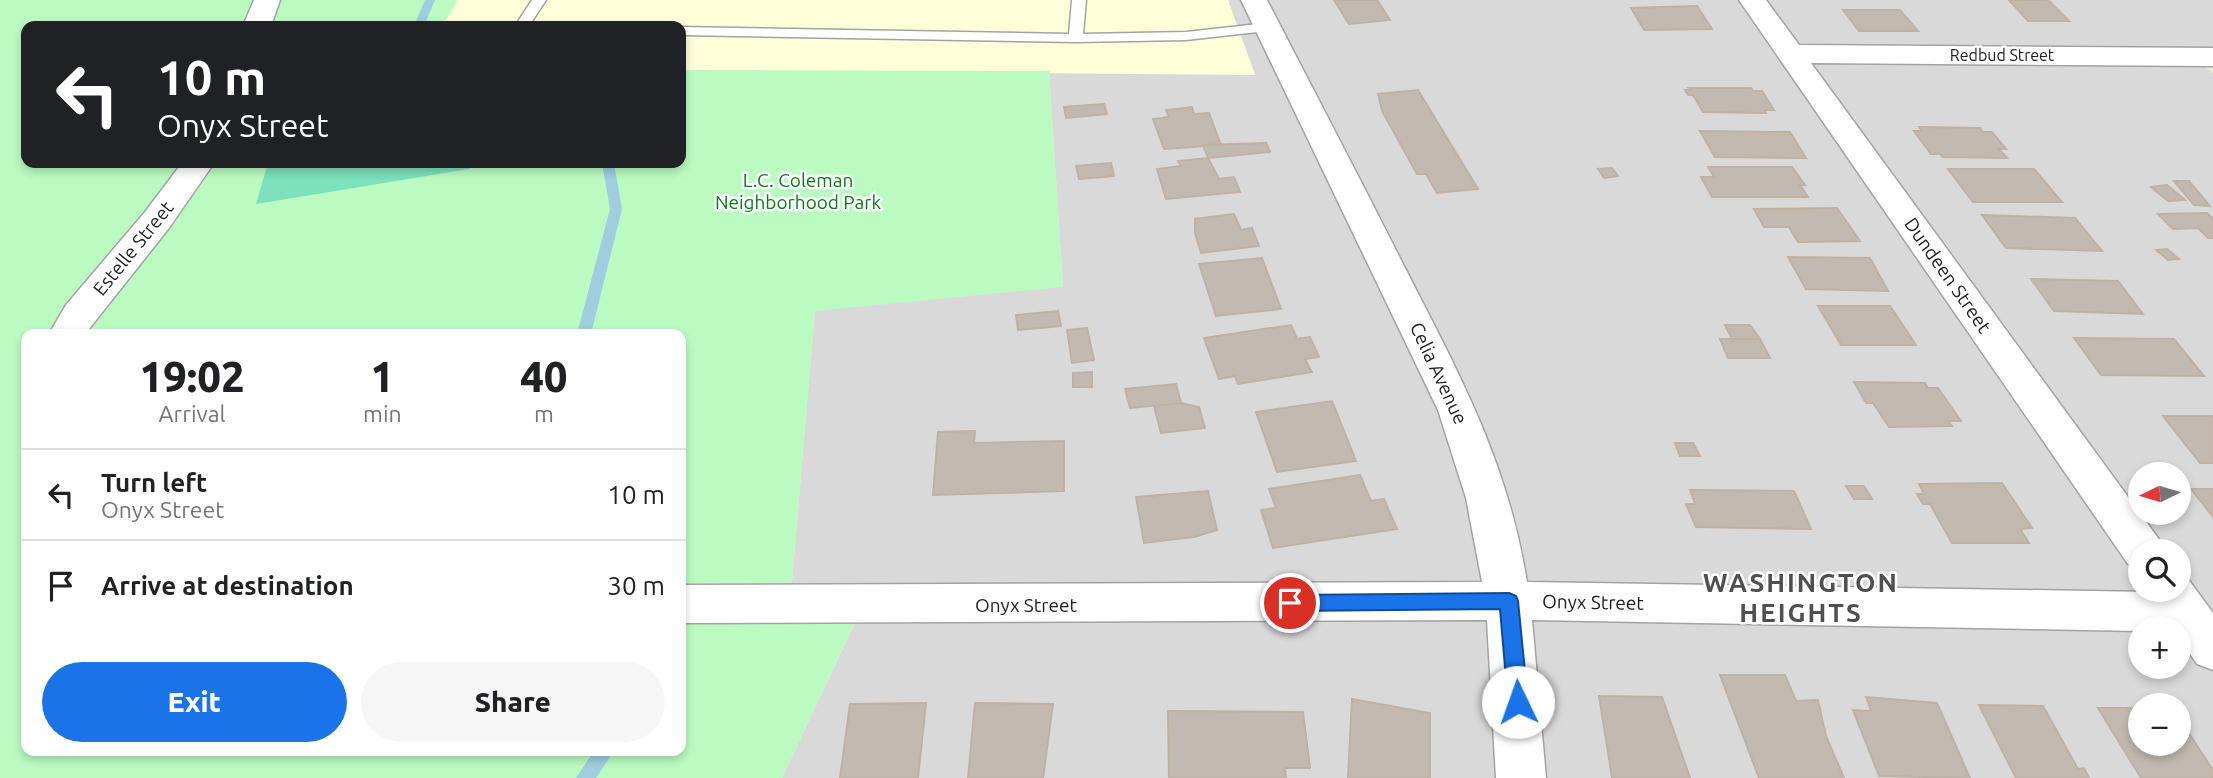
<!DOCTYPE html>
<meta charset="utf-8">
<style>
body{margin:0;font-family:Ubuntu,sans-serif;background:#f6f6f6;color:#202124;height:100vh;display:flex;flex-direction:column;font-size:26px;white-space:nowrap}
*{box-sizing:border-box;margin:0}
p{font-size:23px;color:#757577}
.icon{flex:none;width:38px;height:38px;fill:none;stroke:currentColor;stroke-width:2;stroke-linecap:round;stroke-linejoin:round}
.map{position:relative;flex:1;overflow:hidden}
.sheet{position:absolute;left:21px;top:329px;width:665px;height:427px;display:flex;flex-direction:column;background:#fff;border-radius:14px;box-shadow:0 4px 10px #0003}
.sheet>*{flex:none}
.banner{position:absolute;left:21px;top:21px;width:665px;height:147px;border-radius:14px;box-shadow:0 4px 10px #0003;background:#202124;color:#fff;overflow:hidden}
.needle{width:46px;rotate:265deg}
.tools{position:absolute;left:2128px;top:462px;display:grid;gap:14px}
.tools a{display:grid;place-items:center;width:63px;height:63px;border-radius:50%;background:#fff;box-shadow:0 4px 10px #0003;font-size:35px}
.pin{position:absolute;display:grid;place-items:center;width:60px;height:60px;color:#fff;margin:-30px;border:4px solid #fff;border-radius:50%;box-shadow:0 2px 7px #0007}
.me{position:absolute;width:77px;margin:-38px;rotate:357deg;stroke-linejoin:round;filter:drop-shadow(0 0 5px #0008)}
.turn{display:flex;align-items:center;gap:24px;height:147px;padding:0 21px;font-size:32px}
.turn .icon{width:91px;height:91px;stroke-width:2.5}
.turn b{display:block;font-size:49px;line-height:60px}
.eta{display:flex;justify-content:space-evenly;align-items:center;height:119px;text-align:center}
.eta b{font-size:42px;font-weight:800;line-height:49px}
.action{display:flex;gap:14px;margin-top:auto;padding:14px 21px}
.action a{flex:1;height:80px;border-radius:42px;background:#1a73e8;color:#fff;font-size:28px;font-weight:800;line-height:80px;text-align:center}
.action a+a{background:#f6f6f6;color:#202124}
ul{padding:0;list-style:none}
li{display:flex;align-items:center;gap:21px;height:91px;padding:0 21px;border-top:2px solid #e0e0e0}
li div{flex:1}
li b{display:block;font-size:26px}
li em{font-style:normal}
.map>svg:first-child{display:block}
.residential{fill:#dad9d9;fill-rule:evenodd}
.education{fill:#feffd9}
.park{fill:#bbfbc2;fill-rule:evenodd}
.pitch{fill:#7ce1bc}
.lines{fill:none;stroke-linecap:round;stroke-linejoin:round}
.stream{fill:#a0cede;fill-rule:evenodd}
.building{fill:#c2bab1;stroke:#c0b1a3;stroke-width:2}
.lane-casing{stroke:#a3a3a3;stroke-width:3}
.street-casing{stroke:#a3a3a3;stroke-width:3}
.lane{fill:#fff;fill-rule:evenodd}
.street{fill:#fff;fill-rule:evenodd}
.route{fill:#1a73e8;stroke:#114b97;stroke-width:2}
.labels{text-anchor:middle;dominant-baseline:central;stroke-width:5;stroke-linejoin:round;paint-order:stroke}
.far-street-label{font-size:16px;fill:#1c1c1c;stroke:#fff}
.park-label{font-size:19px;fill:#087d15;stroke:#fff}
.street-label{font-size:19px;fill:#1c1c1c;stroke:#fff}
.district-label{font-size:26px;font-weight:bold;letter-spacing:2px;fill:#4f4f4f;stroke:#fff}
</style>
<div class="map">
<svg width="2213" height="778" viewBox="0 0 2213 778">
<rect width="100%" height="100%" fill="#eeeae1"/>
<!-- residential -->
<path class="residential" d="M1228,0H2213V66H2204L2213,73V778H782L863,606L790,605L815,310L1063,286L1049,71L1255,74ZM2140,474H2179V513H2140ZM2140,551H2179V590H2140ZM2140,628H2179V667H2140ZM2140,705H2179V744H2140Z"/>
<!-- education -->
<polygon class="education" points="458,0 1228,0 1255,75 681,70 681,26 442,26"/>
<!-- park -->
<path class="park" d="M0,0H458L442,26H26V163H681V70L1049,71L1063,287L815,311L790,604L863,605L782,778H0ZM26,334H681V751H26Z"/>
<!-- pitch -->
<polygon class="pitch" points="268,163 470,163 469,169 256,204"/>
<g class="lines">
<!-- stream -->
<g class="stream">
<polygon points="425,0 435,0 424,26 414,26"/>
<polygon points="602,163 614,163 622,209 591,334 577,334 610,209"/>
<polygon points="594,751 614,751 596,778 576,778"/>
</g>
</g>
<!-- building -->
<g class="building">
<polygon points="1334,0 1377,0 1390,20 1349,24"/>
<polygon points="2009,0 2048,0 2069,21 2028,21"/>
<polygon points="1697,6 1712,29 1644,30 1631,8"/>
<polygon points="1843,10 1900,10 1918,31 1859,31"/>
<polygon points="1689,88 1751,88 1753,91 1762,91 1774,110 1765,110 1766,113 1703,112 1693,95 1688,95 1685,90 1691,90"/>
<polygon points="1418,90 1478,189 1437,193 1426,174 1417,174 1382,111 1378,94"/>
<polygon points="1104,104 1107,114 1066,118 1064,107"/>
<polygon points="1192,107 1194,114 1209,113 1221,145 1164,149 1153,119 1169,117 1166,110"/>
<polygon points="1919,127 1980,128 1983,132 1992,132 2006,149 1999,149 2007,158 1943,157 1940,154 1931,154 1914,131 1922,131"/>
<polygon points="1700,131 1790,132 1806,158 1715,157"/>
<polygon points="1266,143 1270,152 1208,158 1203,145"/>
<polygon points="1208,158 1219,179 1234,177 1240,192 1166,199 1157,169 1181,166 1178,161"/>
<polygon points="1111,163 1114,176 1079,179 1076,166"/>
<polygon points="1708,167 1792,167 1805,185 1800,185 1808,197 1712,197 1701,177 1714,177"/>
<polygon points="1612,168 1618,176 1604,178 1598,169"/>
<polygon points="1948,169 2034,169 2062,202 1973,202"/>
<polygon points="2174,181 2189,181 2210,206 2194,205"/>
<polygon points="2167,185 2185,200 2168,201 2151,187"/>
<polygon points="1837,208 1860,241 1798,242 1789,227 1764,227 1754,209"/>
<polygon points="2207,213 2213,219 2213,238 2208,238 2198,228 2173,229 2158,214"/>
<polygon points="1234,214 1241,230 1252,228 1259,246 1201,253 1195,233 1195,219"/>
<polygon points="1982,215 2075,218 2102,251 2006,248"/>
<polygon points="2167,249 2179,259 2168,260 2156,250"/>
<polygon points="1788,257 1870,258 1888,291 1806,289"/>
<polygon points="1262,258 1281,309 1216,316 1199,264"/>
<polygon points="2031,279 2118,281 2143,314 2054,311"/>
<polygon points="1818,306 1890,306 1916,345 1841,345"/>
<polygon points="1058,311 1061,326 1018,330 1016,315"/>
<polygon points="1291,325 1297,339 1310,337 1319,357 1305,359 1312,372 1238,384 1235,376 1219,379 1204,338"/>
<polygon points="1725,325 1750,325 1760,339 1732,339"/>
<polygon points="1087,328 1094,360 1072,363 1067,330"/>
<polygon points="2074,338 2174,339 2204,376 2101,375"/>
<polygon points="1720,339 1760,339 1770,358 1728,358"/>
<polygon points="1092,372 1092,387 1073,387 1073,373"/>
<polygon points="1854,382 1925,383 1928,388 1938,388 1961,421 1948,421 1952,426 1889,427 1873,403 1866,403"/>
<polygon points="1176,384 1181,403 1130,408 1125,389"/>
<polygon points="1332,401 1356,461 1277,472 1256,412"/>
<polygon points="1181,403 1199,407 1205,428 1161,433 1154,406"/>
<polygon points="2163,416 2213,416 2213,463 2200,463"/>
<polygon points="975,431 974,443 1064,441 1064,491 933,495 938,432"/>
<polygon points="1675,443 1693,443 1700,456 1680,456"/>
<polygon points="1360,475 1371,501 1384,499 1397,529 1273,548 1261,510 1276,508 1269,489"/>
<polygon points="2002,483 2032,528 2020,529 2029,543 1952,543 1930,504 1923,504 1917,494 1924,494 1919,484"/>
<polygon points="1846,486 1864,486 1872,499 1854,499"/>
<polygon points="2191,489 2213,489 2213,517"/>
<polygon points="1690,490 1794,491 1811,529 1696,527 1686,504 1695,504"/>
<polygon points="1208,491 1217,530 1194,537 1144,543 1136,497"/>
<polygon points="1720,675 1785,675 1796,701 1818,700 1826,736 1844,778 1759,778"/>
<polygon points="1599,696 1662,697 1690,778 1612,778"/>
<polygon points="1866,697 1937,703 1970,778 1879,776 1853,710 1871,711"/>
<polygon points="1352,699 1430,713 1430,778 1348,778"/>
<polygon points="926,703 918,778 840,778 850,704"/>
<polygon points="975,703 1053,704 1043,778 968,778"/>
<polygon points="1979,705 2043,706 2078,769 2084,768 2089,778 2016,778"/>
<polygon points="2098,708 2140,708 2140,744 2179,744 2179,718 2213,770 2213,778 2141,778"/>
<polygon points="1168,711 1303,712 1310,768 1285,768 1286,778 1169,778"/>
</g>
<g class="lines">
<defs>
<g id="lane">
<polygon points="532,0 546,0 529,26 515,26"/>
<polygon points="1072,0 1086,0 1083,34 1186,32 1267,23 1274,27 1267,31 1186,40 1076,42 681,35 681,27 1069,34"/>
</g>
<g id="street">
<polygon points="254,0 280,0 271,26 243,26"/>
<path d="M1241,0H1267C1313,89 1359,177 1404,266C1459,374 1507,459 1527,582L2150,592L2151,590H2179V576L2188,579L2213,613V670L2197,664L2179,638V628H2140V631L1532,620L1546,778H1496L1487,620L681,623V585L1482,582L1466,498L1438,410Z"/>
<polygon points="1739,0 1766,0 1799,45 2213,48 2213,66 1811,63 2158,538 2165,551 2140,551 2140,568 2128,564"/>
<polygon points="182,163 214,163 169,228 85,334 49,334 66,305 145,212"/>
</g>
</defs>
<!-- lane casing -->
<use href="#lane" class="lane-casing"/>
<!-- street casing -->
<use href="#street" class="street-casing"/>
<!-- lane -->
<use href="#lane" class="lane"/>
<!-- street -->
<use href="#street" class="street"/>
</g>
<!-- route -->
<polygon class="route" points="1509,593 1516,596 1518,601 1528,702 1525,708 1518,711 1511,708 1508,702 1500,609 1290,611 1284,608 1281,603 1284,597 1290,595"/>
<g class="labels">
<!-- far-street labels -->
<g class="far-street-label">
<text x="2002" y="55">Redbud Street</text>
</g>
<!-- park labels -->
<g class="park-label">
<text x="798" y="180">L.C. Coleman<tspan x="798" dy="22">Neighborhood Park</tspan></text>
</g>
<!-- street labels -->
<g class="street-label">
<text transform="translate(133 248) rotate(-51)">Estelle Street</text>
<text transform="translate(1948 275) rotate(55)">Dundeen Street</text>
<text transform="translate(1439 373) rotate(65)">Celia Avenue</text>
<text transform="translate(1593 602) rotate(1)">Onyx Street</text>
<text x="1026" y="605">Onyx Street</text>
</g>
<!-- district labels -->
<g class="district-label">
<text x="1801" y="582">WASHINGTON<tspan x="1801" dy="30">HEIGHTS</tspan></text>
</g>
</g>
</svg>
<div class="tools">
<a><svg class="needle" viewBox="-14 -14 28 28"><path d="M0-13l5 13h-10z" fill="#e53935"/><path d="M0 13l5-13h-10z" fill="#757577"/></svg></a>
<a><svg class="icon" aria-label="search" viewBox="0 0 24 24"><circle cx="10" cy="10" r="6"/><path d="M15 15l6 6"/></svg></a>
<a>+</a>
<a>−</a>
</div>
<div class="pin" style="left:1290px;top:603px;background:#d93025"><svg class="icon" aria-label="arrive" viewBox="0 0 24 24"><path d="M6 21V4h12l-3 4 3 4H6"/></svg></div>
<svg class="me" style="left:1518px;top:702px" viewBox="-20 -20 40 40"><circle r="19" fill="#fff"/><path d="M0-13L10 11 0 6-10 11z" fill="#1a73e8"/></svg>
<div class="banner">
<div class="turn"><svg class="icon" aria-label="left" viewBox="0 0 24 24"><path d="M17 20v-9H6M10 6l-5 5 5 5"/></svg><div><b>10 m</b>Onyx Street</div></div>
</div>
<section class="sheet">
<div class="eta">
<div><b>19:02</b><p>Arrival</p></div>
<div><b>1</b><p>min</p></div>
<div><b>40</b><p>m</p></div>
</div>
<ul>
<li><svg class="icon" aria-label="left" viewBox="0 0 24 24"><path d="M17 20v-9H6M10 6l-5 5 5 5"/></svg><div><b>Turn left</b><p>Onyx Street</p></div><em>10 m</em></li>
<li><svg class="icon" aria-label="arrive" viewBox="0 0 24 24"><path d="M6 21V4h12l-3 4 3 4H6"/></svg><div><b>Arrive at destination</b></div><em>30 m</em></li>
</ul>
<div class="action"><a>Exit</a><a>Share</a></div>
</section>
</div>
